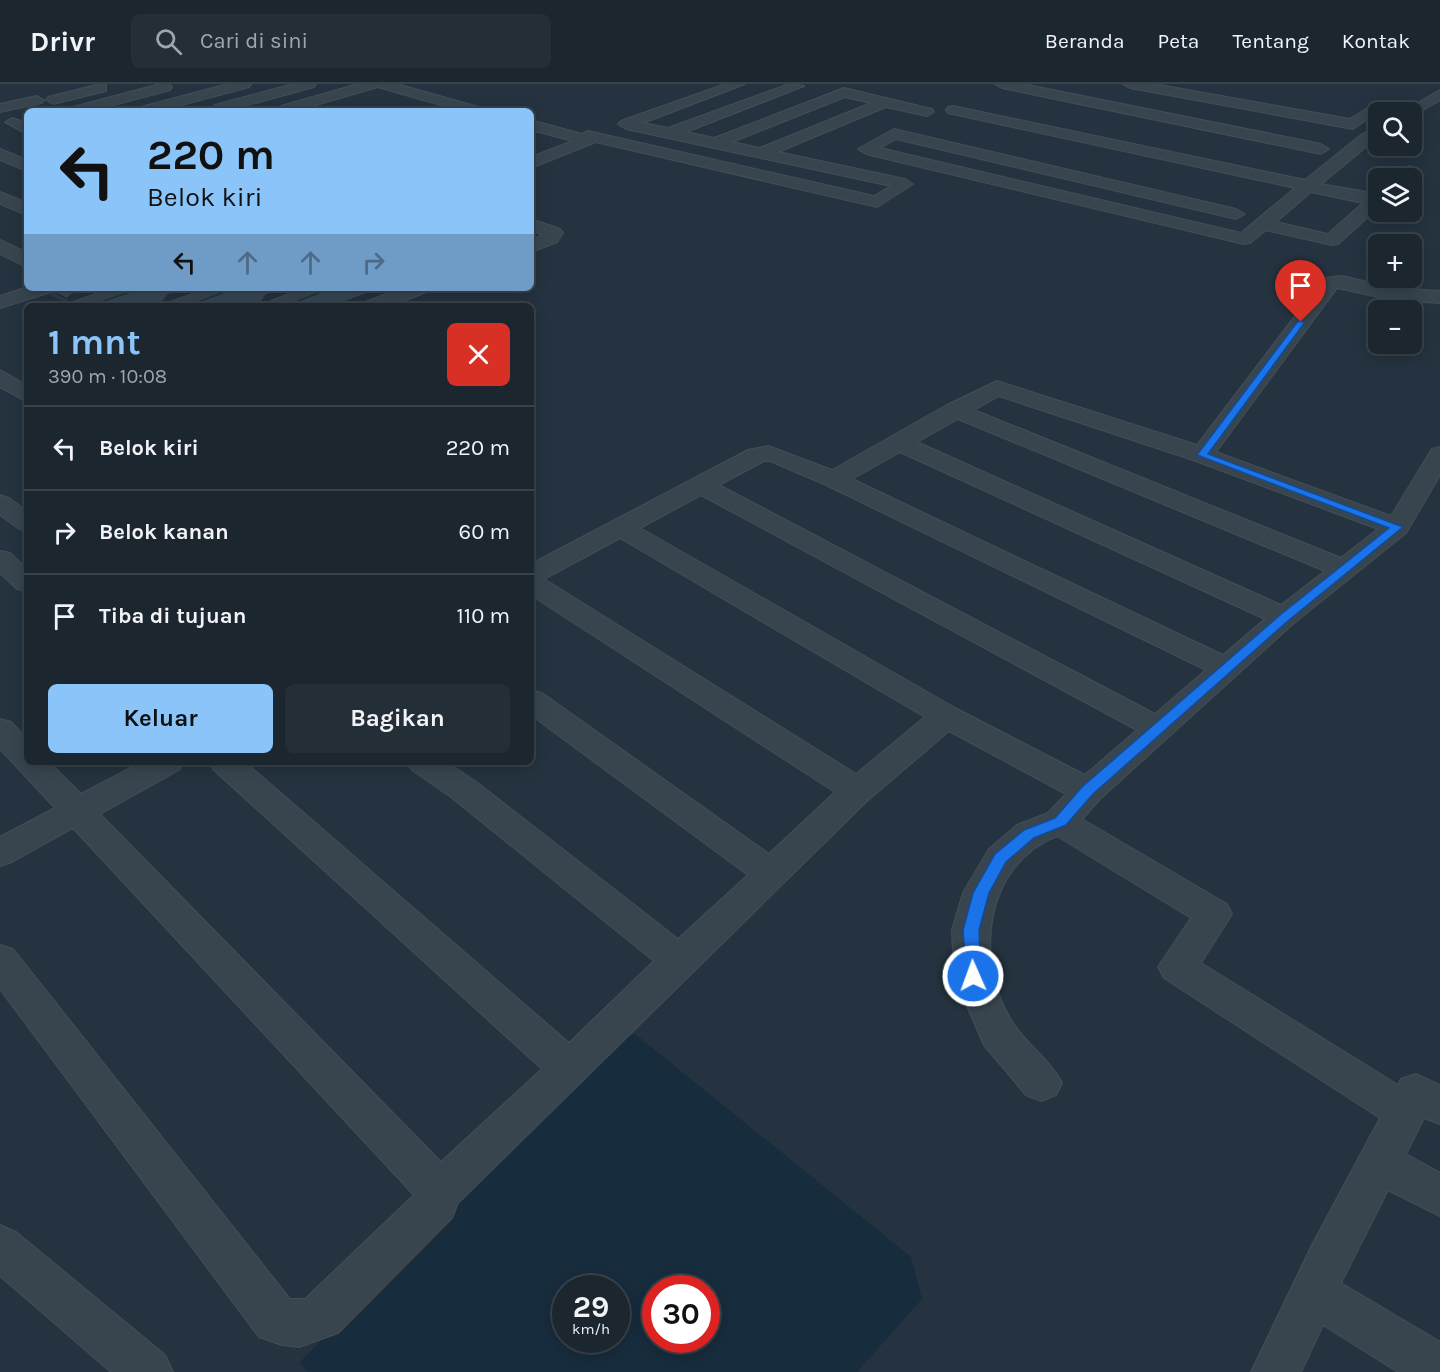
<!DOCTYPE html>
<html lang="id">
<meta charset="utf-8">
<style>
body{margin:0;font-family:Karla,sans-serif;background:#242e37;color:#f1f3f6;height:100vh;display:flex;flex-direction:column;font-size:22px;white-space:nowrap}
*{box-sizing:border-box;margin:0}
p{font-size:20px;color:#a0a5aa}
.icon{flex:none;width:33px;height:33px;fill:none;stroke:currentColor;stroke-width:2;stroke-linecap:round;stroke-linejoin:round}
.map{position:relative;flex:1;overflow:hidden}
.drawer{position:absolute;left:24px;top:219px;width:510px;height:462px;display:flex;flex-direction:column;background:#1b262f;border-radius:9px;box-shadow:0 3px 15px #0003,0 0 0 2px #39434b}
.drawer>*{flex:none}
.hud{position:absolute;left:24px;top:24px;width:510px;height:183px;border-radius:9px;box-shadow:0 3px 15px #0003,0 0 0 2px #39434b;background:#8ac4f9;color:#111;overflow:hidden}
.controls{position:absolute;left:1368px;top:18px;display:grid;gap:12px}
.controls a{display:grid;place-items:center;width:54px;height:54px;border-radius:9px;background:#1b262f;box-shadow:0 3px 15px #0003,0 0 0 2px #39434b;font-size:30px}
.speed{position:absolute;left:552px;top:1191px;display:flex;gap:12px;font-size:30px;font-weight:700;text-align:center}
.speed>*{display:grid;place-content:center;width:78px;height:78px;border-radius:50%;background:#1b262f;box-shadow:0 3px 15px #0003,0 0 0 2px #39434b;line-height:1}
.speed small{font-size:15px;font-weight:400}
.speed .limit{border:9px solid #d22;background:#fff;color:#111}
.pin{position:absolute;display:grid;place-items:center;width:51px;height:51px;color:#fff;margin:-62px -26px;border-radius:50% 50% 50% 0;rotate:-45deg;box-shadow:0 0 6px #0007}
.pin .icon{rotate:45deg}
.me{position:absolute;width:66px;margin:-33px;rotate:358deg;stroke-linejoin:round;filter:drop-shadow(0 0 4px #0008)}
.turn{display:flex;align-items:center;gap:21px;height:126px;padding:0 24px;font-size:27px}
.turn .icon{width:78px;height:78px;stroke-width:2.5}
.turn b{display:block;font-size:42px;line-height:51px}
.lanes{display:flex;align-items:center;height:57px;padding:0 24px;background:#0003;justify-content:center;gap:30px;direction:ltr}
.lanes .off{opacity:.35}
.round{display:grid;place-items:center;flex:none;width:63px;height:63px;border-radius:9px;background:#242e37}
.head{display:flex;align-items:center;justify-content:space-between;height:102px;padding:0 24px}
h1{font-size:36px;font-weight:700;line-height:45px;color:#8ac4f9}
.primary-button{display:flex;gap:12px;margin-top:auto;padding:12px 24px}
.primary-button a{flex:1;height:69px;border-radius:9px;background:#8ac4f9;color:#111;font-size:24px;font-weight:700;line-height:69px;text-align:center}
.primary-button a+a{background:#242e37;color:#f1f3f6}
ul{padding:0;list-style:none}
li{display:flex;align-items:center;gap:18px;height:84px;padding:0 24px;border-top:2px solid #39434b}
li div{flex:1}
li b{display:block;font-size:22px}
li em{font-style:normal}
header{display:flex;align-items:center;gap:36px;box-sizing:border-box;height:84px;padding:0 30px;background:#1b262f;border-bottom:2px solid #39434b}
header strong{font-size:28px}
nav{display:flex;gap:33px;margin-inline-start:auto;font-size:21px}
.search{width:420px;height:54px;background:#242e37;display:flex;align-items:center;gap:15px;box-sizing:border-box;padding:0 21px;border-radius:9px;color:#a0a5aa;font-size:22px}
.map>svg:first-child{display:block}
.water{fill:#172c3d;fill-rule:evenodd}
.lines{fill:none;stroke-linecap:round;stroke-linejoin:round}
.street-casing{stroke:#424e58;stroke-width:2}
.street{fill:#38454f;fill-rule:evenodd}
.wall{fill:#2e3e49}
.shaded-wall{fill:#26323c}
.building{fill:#364855;stroke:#26323c;stroke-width:1.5}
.route{fill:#1a73e8;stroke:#114b97;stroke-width:1.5}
</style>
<header>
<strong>Drivr</strong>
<div class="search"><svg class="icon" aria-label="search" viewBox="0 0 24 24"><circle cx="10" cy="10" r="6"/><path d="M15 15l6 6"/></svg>Cari di sini</div>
<nav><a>Beranda</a><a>Peta</a><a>Tentang</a><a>Kontak</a></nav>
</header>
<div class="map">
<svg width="1440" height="1288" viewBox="0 0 1440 1288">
<rect width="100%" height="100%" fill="#24333f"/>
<!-- water -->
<path class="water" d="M635,950L911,1173L922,1215L857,1288H308L299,1279L617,955ZM566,1204H616V1256H566ZM656,1204H706V1256H656Z"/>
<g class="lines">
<defs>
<g id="street">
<polygon points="100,0 106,1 106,7 53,20 46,16 48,13"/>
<polygon points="160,0 170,0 172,3 170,6 91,27 71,26 73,23"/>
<polygon points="228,0 251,0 249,3 159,27 135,27 137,24"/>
<polygon points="293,0 316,0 314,3 226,27 215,27 213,24 215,21"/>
<polygon points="358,0 397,0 482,24 484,27 461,27 378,3 295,27 279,25 281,22"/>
<path d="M725,0H745L643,39L668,44L789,0L804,2L686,48L714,54L844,4L932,25L934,28L927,32L886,23L778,68L905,95L913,100L877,123L596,58L531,84V73L573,57L531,46V36L582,50L588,47L874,112L891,102L626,45L618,40L621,37ZM845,13L871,19L760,64L732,58Z"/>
<polygon points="995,0 1023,0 1321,60 1329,65 1321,70 1002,4"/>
<polygon points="1123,0 1154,0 1350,35 1366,25 1376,25 1378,28 1353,45 1130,4"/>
<polygon points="1440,6 1440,16 1414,31 1402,28"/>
<polygon points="37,12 44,16 42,19 0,28 0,20"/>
<path d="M953,22L1305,96L1361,51L1378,42V53L1321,100L1378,110V124L1338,160L1332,161L1266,146L1250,159L1244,160L866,70L858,65L894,45L1236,125L1245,130L1236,135L896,55L880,64L1241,149L1295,104L948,29L946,26L948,23ZM1311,108L1363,119L1328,150L1276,138Z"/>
<polygon points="12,34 27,39 27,50 5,38"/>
<polygon points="0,65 27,76 27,87 0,76"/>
<polygon points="1410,82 1418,87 1411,94 1394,94 1404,84"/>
<polygon points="0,108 27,119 27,131 0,120"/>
<polygon points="531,135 560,145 563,149 557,158 531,168 531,156 543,151 531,146"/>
<polygon points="0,156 27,169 27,183 0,170"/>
<path d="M1342,192L1393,204L1440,207V219L1393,216L1337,204L1216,368L1391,432L1432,365L1440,363V391L1406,449L1294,539L1100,715L1082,735L1227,820L1232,830L1201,879L1398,1001L1401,995L1416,990L1440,1001V1040L1424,1034L1406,1070L1440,1089V1132L1388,1106L1341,1199L1440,1258V1288H1398L1323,1241L1301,1288H1251L1311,1163L1380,1034L1164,894L1158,883L1191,834L1057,752C984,781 973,877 1013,939C1027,961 1050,975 1062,999L1056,1011L1041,1017L1026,1011L984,961L954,892L952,846L963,809L989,765L1017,741L1048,729L1066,710L949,647L867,717L458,1119L452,1134L338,1249L299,1263L282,1261L259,1253L0,905V861L13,865L290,1215H305L414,1111L73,744L12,778L0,782V753L55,724L0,665V635L11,638L27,655V678H49L81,710L142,678H184L179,686L100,730L441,1078L542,985L214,686L209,678H245L569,959L654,877L451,713L412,686L407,678H446L475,697L678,855L748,791L531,631V606L542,609L769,770L835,708L531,511V480L748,366L768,362L832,386L947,321L997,297L1197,361L1324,194ZM999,312L1193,376L1378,445L1341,474L974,326ZM958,335L1325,487L1281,521L917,358ZM900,368L1265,535L1223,571L852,395ZM764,377H770L824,400L1206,586L1155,630L719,401ZM701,411L1137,646L1085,691L957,625L640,444ZM620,454L925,633L856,690L544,495Z"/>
<polygon points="27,203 54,204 51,208 0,224 0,212"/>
<polygon points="114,204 143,204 140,208 99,222 70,222 73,218"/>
<polygon points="210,204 239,204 236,208 196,222 167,222 170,218"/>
<polygon points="306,204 334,204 331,208 294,222 265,222 268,218"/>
<polygon points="401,204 429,204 426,208 391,222 363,222 366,218"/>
<polygon points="0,286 27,301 27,318 0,303"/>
<polygon points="0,411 9,414 27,427 27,447 18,444 0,431"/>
<polygon points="0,467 10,469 27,485 27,507 17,505 0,489"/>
<polygon points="0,1141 16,1148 165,1271 173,1288 111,1288 0,1192"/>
</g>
</defs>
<!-- street casing -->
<use href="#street" class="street-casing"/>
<!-- street -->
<use href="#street" class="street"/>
</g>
<!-- wall -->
<polygon class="wall" points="53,204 107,204 72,216 69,220 50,211 48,205"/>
<!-- shaded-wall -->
<g class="shaded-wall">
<polygon points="535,146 536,150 531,152 531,147"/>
<polygon points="90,204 107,204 72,216 69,220 67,215 71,211"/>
<polygon points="187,204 203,204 169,216 165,222 163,217 168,211"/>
<polygon points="284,204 299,204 267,216 263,222 262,217 266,211"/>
<polygon points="382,204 396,204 349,222 334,222"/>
</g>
<!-- building -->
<g class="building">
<polygon points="53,204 90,204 71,211 67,215 48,205"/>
<polygon points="140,204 187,204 168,211 163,217 195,219 236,204 284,204 266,211 262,217 293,219 331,204 382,204 334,222 81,222 75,219 98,219 139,205"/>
</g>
<!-- route -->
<polygon class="route" points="1298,237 1305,238 1208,370 1403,443 1289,536 1093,710 1066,741 1034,754 1006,778 989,809 979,846 981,892 979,897 967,897 963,846 973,809 995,770 1024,746 1055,734 1082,703 1280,531 1389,444 1197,371"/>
</svg>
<div class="controls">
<a><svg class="icon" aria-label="search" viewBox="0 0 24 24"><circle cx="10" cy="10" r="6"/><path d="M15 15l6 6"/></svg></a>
<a><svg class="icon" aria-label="layers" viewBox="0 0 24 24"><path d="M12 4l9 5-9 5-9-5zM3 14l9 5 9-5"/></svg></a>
<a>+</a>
<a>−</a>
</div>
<div class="speed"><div>29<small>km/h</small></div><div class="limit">30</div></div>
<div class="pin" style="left:1301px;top:238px;background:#d93025"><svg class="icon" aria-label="arrive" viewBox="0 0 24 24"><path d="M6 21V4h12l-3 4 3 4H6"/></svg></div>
<svg class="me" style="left:973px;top:892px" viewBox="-20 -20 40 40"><circle r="17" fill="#1a73e8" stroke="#fff" stroke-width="3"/><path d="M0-11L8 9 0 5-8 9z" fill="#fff"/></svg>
<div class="hud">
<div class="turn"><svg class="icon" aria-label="left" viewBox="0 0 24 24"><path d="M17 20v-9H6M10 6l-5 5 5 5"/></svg><div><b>220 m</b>Belok kiri</div></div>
<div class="lanes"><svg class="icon" aria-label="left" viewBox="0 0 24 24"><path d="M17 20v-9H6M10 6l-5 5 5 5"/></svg><svg class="icon off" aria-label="ahead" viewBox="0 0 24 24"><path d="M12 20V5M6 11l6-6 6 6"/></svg><svg class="icon off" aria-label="ahead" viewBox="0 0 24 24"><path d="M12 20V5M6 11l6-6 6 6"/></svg><svg class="icon off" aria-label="right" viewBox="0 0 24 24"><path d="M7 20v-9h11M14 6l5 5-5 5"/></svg></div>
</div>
<section class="drawer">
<div class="head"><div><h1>1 mnt</h1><p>390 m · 10:08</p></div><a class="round" style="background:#d93025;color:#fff"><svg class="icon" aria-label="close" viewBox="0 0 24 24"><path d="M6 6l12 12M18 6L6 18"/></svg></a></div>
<ul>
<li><svg class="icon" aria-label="left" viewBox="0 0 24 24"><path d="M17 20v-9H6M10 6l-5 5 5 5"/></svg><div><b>Belok kiri</b></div><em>220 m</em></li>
<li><svg class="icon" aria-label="right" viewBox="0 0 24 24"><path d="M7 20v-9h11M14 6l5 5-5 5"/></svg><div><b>Belok kanan</b></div><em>60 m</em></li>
<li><svg class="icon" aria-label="arrive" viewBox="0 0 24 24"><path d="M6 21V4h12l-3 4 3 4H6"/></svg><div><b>Tiba di tujuan</b></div><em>110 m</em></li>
</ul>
<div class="primary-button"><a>Keluar</a><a>Bagikan</a></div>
</section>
</div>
